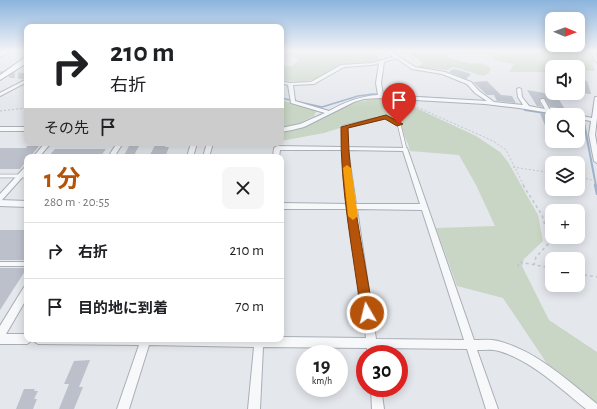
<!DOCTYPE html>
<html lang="ja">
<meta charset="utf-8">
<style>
body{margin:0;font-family:"Alegreya Sans","Noto Sans JP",sans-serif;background:#f6f6f6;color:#202124;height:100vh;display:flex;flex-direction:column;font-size:15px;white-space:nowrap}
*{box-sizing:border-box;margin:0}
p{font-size:13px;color:#757577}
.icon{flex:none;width:22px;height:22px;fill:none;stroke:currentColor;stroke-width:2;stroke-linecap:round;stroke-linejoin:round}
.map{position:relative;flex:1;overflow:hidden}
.details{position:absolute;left:24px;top:154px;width:260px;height:188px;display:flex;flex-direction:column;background:#fff;border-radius:8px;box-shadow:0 2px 10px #0003}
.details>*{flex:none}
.banner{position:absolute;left:24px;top:24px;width:260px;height:122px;border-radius:8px;box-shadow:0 2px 10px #0003;background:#fff;color:#202124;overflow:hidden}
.needle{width:26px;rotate:91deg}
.fabs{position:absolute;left:545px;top:12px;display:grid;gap:8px}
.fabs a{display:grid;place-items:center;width:40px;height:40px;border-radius:8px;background:#fff;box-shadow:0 2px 10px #0003;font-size:20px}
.speed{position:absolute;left:296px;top:345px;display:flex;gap:8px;font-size:20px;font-weight:700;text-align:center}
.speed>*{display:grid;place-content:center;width:52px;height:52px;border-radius:50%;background:#fff;box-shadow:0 2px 10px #0003;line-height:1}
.speed small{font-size:10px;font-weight:400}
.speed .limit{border:6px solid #d22;background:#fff;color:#111}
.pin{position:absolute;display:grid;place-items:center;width:34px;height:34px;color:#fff;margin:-41px -17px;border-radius:50% 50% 50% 0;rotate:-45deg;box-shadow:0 0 4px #0007}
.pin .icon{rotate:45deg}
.me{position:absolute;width:44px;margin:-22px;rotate:352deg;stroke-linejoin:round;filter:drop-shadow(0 0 3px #0008)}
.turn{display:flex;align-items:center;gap:14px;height:84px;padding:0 20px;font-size:18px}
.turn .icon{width:52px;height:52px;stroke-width:2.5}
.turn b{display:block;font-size:28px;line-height:34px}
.then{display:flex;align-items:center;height:38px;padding:0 20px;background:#0003;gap:8px;font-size:15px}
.round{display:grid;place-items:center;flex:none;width:42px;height:42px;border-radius:8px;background:#f6f6f6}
.head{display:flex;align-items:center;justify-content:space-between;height:68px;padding:0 20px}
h1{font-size:24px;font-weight:700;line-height:30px;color:#b45309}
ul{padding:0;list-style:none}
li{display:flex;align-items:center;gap:12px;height:56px;padding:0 20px;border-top:1px solid #e0e0e0}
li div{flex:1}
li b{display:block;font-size:15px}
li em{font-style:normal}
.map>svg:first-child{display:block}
.green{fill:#c9d6c5}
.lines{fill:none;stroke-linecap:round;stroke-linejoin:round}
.stream-far2{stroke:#9fb4cc;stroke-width:1.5}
.stream-far1{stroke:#9fb4cc;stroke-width:2}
.stream{stroke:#9fb4cc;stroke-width:2.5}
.building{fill:#bbc0ca}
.tertiary-tunnel{stroke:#bfc3cb;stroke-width:6;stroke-dasharray:6 3;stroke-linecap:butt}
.service-far1-casing{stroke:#a9aeb7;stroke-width:4.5}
.service-casing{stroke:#a9aeb7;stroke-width:6}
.minor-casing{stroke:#a9aeb7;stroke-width:2}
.tertiary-casing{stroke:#a9aeb7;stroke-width:2}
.motorway-casing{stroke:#8b94a3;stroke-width:2}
.path-far1{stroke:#c2c5cb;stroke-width:1;stroke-dasharray:2 2;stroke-linecap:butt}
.path{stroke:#c2c5cb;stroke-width:1.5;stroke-dasharray:3 3;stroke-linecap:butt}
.service-far1{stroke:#f7f8fa;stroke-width:3}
.service{stroke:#f7f8fa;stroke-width:4}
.minor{fill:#f7f8fa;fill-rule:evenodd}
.tertiary{fill:#f7f8fa;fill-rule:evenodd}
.motorway{fill:#fff;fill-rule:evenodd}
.route{fill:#b45309;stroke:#753606}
.slow{fill:#f59e0b}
</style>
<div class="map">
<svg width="597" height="409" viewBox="0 0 597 409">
<rect width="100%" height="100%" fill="#e4e7ec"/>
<!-- green -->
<g class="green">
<path d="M281,51H373L377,54L379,60C366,64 354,62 342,65C333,68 328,74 320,77C308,83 294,83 281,79V66H292L299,60L291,55H281Z"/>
<polygon points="407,51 445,51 449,58 472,64 481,63 491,68 489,73 483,76 461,69 453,67 447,70 418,67 423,63"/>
<path d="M474,51H591C595,58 591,65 595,71L578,70V67H552V77L544,72H509L514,64L493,60L495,58Z"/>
<path d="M385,98L397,99L476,136L500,152L508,162L538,215L543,241L524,259L522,266L549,320L597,352V406L554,374L503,298L457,286L436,228L495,226L476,185L459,155L410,151L408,144L396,118L378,116L324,133L281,141V132C305,132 319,117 340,108C355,102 370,99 385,98Z"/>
<polygon points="281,100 317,110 314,116 291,127 281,127"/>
</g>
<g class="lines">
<!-- stream-far2 -->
<polyline class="stream-far2" points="281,98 322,107 358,96 373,94 452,99"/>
<!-- stream-far1 -->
<g class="stream-far1">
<polyline points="525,110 559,115"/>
<polyline points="578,120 584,123 596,186"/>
</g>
<!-- stream -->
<polyline class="stream" points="595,185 597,194"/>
</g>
<!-- building -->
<g class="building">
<polygon points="453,69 459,70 471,74 466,79 449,72"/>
<polygon points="578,79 587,81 591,94 581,93"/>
<polygon points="487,81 501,95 512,96 516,103 497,101 494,95 487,95 473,82"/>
<polygon points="527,90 556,95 565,109 550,107 544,98 539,100 542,107 537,106"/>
<polygon points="540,113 552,116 552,143"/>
<polygon points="156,143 167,143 165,147 169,147 165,157 149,157"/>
<polygon points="27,146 39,146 30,157 27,157 27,160 20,169 0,169 0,148 26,148"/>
<polygon points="129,146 139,146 133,157 123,157"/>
<polygon points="55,149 106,149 100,157 48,157"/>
<rect x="0" y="230" width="27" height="30"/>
<polygon points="0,268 27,268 0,310"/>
<polygon points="90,360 79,387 83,387 74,409 59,409 69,384 64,384 74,361"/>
<polygon points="24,389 35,389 34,391 38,391 34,399 37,399 33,409 16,409"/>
</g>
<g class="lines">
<!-- tertiary-tunnel -->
<polyline class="tertiary-tunnel" points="0,74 24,76"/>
<defs>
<g id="service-far1">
<polyline points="345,148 344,127 386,117 399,124 405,149"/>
<polyline points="0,176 27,176"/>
</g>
<polyline id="service" points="0,264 27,264"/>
<g id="minor">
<path d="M385,51H390L415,67L445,72L471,82L479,91L494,102L523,105L518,97L517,89L519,88L521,89L522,97L529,106L545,109L540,100L542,99H544L550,110L570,113L573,115H562L519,108L485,104L380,98L364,99L354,102L304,127L292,130L281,132V128L300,124L325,113L291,103L288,85L281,83V81L290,83L311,82L341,65L372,63L393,57ZM396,58L412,69L442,74L467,84L475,93L487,101L383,95L381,83L384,62ZM379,63L376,83L378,95C360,96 345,102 329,111L295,101L293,85L314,84L344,67L372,65Z"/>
<polygon points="592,51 596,51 597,62 595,61"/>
<polygon points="27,79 27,82 0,96 0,93"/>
<polygon points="595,97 597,97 597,118 595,135 597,146 597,163 594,161 589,135 591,121 578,119 578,115 592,118"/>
<rect x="0" y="127" width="27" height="4"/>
<polygon points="45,143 51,143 39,157 33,157"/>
<polygon points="117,143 123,143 114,157 108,157"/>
<polygon points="191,143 197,143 193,157 187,157"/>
<polygon points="207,143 213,143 209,157 203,157"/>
<path d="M277,146L407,148L474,340C481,340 491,339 498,341C536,351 567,380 597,404V409H586C560,388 532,361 499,351C492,349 484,350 477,350L498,409H486L467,349L377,348L378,354H368L367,348L263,347L260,409H248L254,347L149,345L129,409H117L139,345L38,344L35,342L33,339H281V337L366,338L350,209H281V203L349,204L342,150H280L279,157H273L274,148ZM348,150L403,151L420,204H356ZM357,209L422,210L464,340L376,339Z"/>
<polygon points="27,166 27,172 2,200 0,200 27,201 27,207 0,206 0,194 25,167"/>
<polygon points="27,286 27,298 6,334 27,334 27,339 32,339 30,342 27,344 0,344 0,326 24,287"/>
<polygon points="371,388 381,388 384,409 372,409"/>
</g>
<polygon id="tertiary" points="4,51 10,51 0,57 0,53"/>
<polygon id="motorway" points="24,58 27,58 27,63 0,80 0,75"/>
</defs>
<!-- service-far1 casing -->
<use href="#service-far1" class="service-far1-casing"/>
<!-- service casing -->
<use href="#service" class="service-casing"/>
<!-- minor casing -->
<use href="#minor" class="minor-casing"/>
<!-- tertiary casing -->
<use href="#tertiary" class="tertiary-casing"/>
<!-- motorway casing -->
<use href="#motorway" class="motorway-casing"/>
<!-- path-far1 -->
<g class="path-far1">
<polyline points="410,104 493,141 506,150 524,186"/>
<polyline points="0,111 27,108"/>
<polyline points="513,167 552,173"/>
<polyline points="578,177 597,181"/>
</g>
<!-- path -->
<g class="path">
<polyline points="523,185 542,215 550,242 536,257 534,265"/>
<polyline points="518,267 519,262 552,268"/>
<polyline points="578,274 597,277"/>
</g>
<!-- service-far1 -->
<use href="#service-far1" class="service-far1"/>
<!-- service -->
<use href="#service" class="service"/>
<!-- minor -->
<use href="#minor" class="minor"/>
<!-- tertiary -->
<use href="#tertiary" class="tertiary"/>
<!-- motorway -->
<use href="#motorway" class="motorway"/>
</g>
<!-- sky -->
<linearGradient id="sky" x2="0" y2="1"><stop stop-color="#8bb4dd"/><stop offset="0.47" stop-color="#f3f4f6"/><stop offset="1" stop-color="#f3f4f6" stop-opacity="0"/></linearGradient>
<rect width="597" height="108" fill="url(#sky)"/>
<!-- route -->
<path class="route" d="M386,115L403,124L397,126L385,119L348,128C349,190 364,252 373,313L371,317L367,318L363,317L361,313C353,251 340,189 341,127Z"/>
<!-- slow -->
<polygon class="slow" points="347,165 351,168 358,216 353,220 348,216 343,168"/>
</svg>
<div class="fabs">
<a><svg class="needle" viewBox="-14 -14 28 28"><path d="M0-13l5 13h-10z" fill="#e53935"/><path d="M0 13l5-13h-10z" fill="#757577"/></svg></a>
<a><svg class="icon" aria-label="sound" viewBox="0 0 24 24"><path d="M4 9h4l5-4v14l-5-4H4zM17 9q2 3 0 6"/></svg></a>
<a><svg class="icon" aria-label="search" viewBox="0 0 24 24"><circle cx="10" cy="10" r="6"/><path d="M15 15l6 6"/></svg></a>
<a><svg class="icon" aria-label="layers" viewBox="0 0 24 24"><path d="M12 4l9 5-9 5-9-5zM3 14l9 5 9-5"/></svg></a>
<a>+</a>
<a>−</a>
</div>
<div class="speed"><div>19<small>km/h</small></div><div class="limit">30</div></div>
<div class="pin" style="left:399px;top:124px;background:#d93025"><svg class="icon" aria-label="arrive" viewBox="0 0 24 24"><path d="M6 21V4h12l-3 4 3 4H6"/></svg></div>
<svg class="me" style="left:367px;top:313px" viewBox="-20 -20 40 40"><circle r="17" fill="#b45309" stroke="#fff" stroke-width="3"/><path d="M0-11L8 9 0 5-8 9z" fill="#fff"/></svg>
<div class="banner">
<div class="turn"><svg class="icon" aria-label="right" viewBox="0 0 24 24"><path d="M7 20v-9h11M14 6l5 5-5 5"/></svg><div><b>210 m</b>右折</div></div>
<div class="then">その先<svg class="icon" aria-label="arrive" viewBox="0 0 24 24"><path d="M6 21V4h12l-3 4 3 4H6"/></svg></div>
</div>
<section class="details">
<div class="head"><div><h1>1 分</h1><p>280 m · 20:55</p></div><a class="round"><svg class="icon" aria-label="close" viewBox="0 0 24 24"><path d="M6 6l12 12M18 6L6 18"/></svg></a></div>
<ul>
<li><svg class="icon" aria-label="right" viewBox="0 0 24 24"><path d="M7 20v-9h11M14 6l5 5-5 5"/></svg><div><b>右折</b></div><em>210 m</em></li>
<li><svg class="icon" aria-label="arrive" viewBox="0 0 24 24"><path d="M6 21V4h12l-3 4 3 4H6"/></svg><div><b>目的地に到着</b></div><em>70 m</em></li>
</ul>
</section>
</div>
